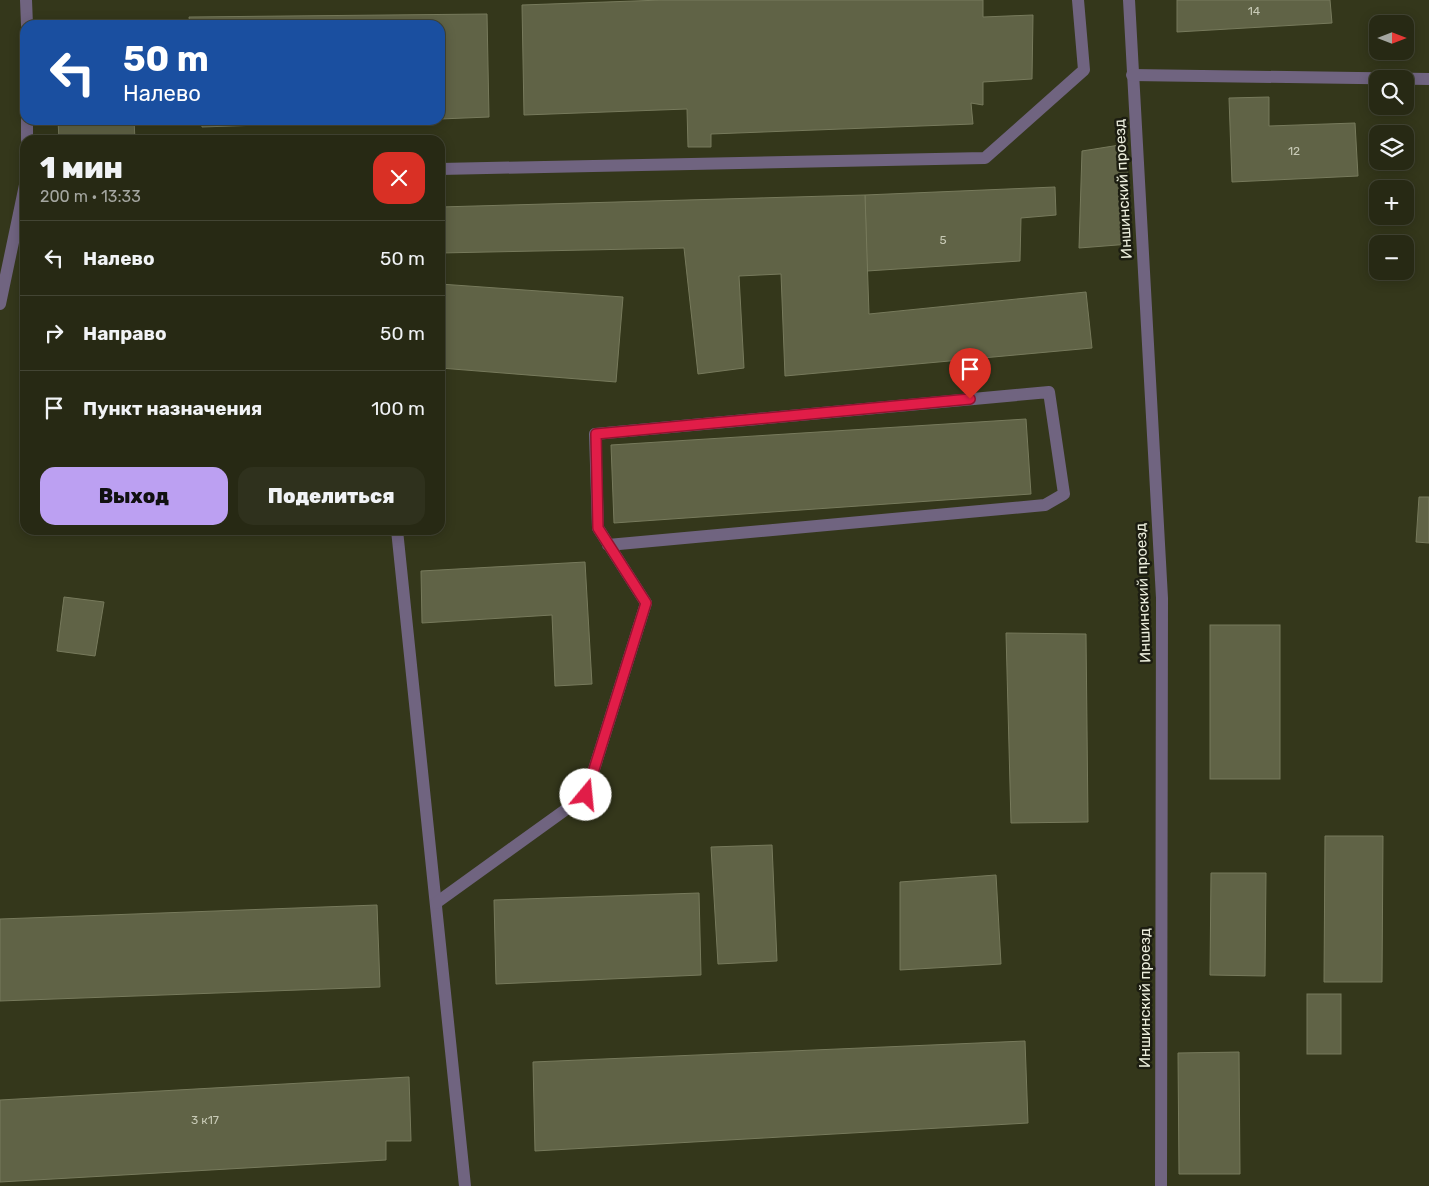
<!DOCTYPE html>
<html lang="ru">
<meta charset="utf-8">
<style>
body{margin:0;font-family:Rubik,sans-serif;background:#2f311d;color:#f1f3f6;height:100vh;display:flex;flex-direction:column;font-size:19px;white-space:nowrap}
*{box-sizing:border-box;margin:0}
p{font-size:16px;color:#a4a6a0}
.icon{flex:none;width:28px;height:28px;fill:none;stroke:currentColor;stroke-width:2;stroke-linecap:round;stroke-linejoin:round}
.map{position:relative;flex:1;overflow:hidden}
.drawer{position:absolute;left:20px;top:135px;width:425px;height:400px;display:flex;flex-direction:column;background:#272914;border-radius:15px;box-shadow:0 2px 12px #0003,0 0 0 1px #434534}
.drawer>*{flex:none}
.top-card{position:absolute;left:20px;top:20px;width:425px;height:105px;border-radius:15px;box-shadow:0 2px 12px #0003,0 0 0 1px #434534;background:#1a4fa0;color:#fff;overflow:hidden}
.needle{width:32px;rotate:90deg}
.fabs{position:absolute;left:1369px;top:15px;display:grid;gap:10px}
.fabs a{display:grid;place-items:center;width:45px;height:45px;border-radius:10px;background:#272914;box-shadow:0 2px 12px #0003,0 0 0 1px #434534;font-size:25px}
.pin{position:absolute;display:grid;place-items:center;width:42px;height:42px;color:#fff;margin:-51px -21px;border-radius:50% 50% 50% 0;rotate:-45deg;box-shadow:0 0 5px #0007}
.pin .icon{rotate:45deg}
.me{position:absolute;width:55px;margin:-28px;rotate:17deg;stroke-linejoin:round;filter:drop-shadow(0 0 4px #0008)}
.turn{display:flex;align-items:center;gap:18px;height:105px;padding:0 20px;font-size:22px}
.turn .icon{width:65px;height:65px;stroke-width:2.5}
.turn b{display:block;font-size:35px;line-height:42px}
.round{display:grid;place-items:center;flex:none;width:52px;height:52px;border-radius:15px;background:#2f311d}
.headline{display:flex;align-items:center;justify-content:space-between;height:85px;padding:0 20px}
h1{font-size:30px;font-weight:800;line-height:38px}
.button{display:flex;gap:10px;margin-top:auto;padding:10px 20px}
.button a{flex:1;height:58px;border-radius:15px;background:#bca0f2;color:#111;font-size:20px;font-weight:800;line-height:58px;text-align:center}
.button a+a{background:#2f311d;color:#f1f3f6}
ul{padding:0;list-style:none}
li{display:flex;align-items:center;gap:15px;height:75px;padding:0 20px;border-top:1px solid #434534}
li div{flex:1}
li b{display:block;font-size:19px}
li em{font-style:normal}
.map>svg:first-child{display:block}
.building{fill:#606346;stroke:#777a5c}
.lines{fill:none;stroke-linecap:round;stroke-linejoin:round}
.minor{stroke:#706480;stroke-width:12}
.route-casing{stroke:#92132f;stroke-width:12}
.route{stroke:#e11d48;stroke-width:9}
.labels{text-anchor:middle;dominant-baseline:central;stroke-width:5;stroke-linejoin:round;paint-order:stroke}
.number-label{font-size:12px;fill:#c8cab6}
.street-label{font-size:15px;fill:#ebeddc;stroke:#1c1d11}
</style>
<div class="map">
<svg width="1429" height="1186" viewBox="0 0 1429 1186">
<rect width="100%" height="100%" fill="#34371b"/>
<!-- building -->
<g class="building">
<polygon points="662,0 983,0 983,17 1033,15 1032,79 983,82 983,105 971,103 973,124 711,134 711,147 688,147 687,109 524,115 522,5"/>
<polygon points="1177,0 1330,0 1332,23 1177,32"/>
<polygon points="487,14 489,117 440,119 440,25 190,25 189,17"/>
<polygon points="1269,97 1269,126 1355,123 1358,176 1232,182 1229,98"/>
<polygon points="58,120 134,120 135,140 59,140"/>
<polygon points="201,120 410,120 202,127"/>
<polygon points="1126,144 1130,244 1079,248 1082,151"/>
<polygon points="1055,187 1056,215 1021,218 1020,261 867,271 865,195"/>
<polygon points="865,195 869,314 1086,292 1092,348 785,376 781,274 739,276 744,368 698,374 684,248 440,253 440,207"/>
<polygon points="440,284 623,297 616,382 440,368"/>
<polygon points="1026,419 1031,494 614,523 611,445"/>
<polygon points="1419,497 1429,497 1429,543 1416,542"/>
<polygon points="585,562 592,684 555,686 552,615 422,623 421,571"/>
<polygon points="64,597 104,602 95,656 57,651"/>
<rect x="1210" y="625" width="70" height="154"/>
<polygon points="1006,633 1086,634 1088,822 1011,823"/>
<polygon points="1325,836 1383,836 1382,982 1324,982"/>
<polygon points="772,845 777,961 718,964 711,847"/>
<polygon points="1211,873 1266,873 1265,976 1210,975"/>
<polygon points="996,875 1001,964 900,970 900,882"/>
<polygon points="699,893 701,975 496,984 494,900"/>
<polygon points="377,905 380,987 0,1001 0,919"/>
<rect x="1307" y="994" width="34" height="60"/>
<polygon points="1025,1041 1028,1123 535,1151 533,1062"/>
<polygon points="1239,1052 1240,1174 1179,1174 1178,1053"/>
<polygon points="409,1077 411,1141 386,1141 386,1160 0,1182 0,1100"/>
</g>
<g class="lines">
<!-- minor -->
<g class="minor">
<polyline points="26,0 27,25"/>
<polyline points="1129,0 1162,598 1161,1186"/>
<polyline points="1132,75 1429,79"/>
<polyline points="27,120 27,140"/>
<polyline points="440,169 985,158 1084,70 1078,0"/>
<polyline points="0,304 25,185"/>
<polyline points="397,530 465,1186"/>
<polyline points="436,903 586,795 646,603 598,528 595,434 1049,392 1064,494 1045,505 608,545"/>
</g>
</g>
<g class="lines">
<defs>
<polyline id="route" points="586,795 646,603 598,528 596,434 970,399"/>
</defs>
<!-- route casing -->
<use href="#route" class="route-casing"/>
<!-- route -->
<use href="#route" class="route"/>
</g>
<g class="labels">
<!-- number labels -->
<g class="number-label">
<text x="1254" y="11">14</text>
<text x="1294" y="151">12</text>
<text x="943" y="240">5</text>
<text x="205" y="1120">3 к17</text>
</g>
<!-- street labels -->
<g class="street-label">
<text transform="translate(1123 189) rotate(-93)">Иншинский проезд</text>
<text transform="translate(1143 593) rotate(-92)">Иншинский проезд</text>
<text transform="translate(1145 998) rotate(-90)">Иншинский проезд</text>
</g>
</g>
</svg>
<div class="fabs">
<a><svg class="needle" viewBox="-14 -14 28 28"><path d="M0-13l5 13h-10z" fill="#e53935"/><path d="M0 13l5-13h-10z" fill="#a4a6a0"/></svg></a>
<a><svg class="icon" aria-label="search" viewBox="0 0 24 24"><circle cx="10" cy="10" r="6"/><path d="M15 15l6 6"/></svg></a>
<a><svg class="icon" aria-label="layers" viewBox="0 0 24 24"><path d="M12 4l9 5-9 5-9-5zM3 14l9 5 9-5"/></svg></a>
<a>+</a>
<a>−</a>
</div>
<div class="pin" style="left:970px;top:399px;background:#d93025"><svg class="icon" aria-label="arrive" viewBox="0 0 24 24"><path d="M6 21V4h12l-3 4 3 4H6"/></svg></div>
<svg class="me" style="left:586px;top:795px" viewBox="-20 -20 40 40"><circle r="19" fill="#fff"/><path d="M0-13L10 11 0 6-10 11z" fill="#e11d48"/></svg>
<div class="top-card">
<div class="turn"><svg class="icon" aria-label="left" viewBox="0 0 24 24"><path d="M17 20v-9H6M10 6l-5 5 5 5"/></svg><div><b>50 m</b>Налево</div></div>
</div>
<section class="drawer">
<div class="headline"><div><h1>1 мин</h1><p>200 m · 13:33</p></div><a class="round" style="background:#d93025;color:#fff"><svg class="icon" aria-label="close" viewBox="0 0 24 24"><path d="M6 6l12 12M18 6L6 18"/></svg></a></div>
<ul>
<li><svg class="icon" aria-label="left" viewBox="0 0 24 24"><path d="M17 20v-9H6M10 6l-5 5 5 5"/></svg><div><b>Налево</b></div><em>50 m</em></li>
<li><svg class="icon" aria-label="right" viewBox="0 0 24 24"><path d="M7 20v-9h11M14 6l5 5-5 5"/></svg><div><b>Направо</b></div><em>50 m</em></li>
<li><svg class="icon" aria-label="arrive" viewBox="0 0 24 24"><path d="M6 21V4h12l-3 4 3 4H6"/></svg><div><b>Пункт назначения</b></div><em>100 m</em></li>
</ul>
<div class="button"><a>Выход</a><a>Поделиться</a></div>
</section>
</div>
